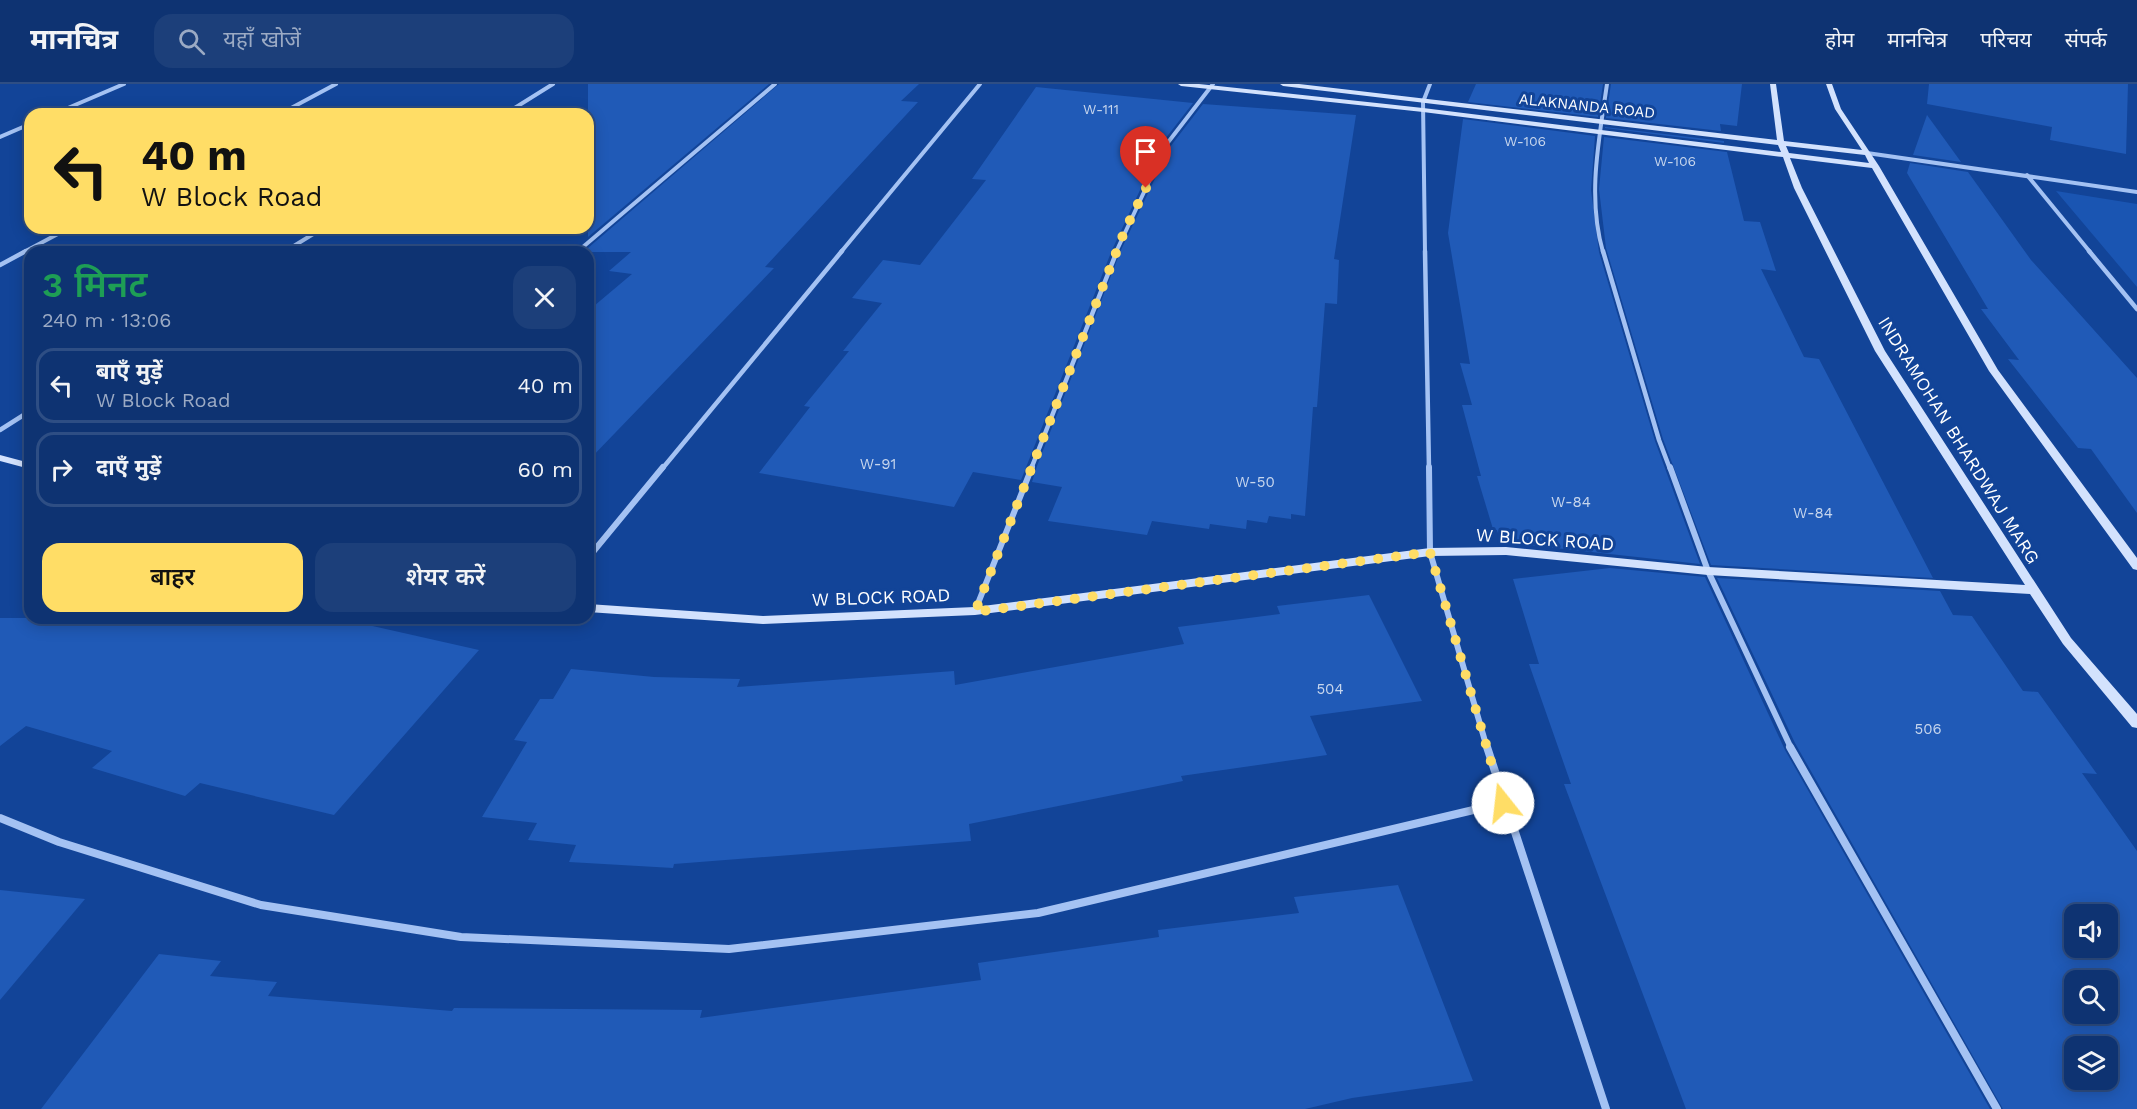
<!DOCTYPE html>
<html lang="hi">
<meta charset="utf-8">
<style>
body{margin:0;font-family:"Work Sans","Noto Sans Devanagari",sans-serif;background:#1c3f7a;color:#f1f3f6;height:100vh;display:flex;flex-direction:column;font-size:22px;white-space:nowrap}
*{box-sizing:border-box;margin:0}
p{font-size:20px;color:#9baac4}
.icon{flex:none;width:33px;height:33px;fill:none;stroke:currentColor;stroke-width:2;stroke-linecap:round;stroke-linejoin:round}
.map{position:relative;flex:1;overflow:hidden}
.drawer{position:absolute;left:24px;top:162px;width:570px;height:378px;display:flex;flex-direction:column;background:#0e3372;border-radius:18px;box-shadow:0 3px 15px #0003,0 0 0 2px #2e4e84}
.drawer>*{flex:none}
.top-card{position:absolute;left:24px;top:24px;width:570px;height:126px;border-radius:18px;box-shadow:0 3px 15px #0003,0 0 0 2px #2e4e84;background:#fd6;color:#111;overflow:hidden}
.fabs{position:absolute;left:2064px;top:820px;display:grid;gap:12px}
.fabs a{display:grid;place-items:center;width:54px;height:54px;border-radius:12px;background:#0e3372;box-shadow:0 3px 15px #0003,0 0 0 2px #2e4e84;font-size:30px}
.pin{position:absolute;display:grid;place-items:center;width:51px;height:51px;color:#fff;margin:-62px -26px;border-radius:50% 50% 50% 0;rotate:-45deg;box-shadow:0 0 6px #0007}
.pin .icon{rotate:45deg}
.me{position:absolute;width:66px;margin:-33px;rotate:344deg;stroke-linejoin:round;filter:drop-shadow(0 0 4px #0008)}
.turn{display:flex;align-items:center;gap:21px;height:126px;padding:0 18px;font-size:27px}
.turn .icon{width:78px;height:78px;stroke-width:2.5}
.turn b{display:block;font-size:42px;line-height:51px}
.round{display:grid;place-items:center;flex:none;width:63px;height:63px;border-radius:18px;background:#1c3f7a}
.head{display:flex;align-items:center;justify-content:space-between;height:102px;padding:0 18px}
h1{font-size:36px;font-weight:600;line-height:45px;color:#1e9e55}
.cta{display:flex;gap:12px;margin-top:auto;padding:12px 18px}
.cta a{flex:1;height:69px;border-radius:18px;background:#fd6;color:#111;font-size:24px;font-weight:600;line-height:69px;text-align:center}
.cta a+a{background:#1c3f7a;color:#f1f3f6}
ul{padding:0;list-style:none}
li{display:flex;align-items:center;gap:18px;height:75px;margin:0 12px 9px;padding:0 6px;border:3px solid #2e4e84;border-radius:18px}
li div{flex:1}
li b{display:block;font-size:22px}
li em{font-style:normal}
header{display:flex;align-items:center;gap:36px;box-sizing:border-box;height:84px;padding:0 30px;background:#0e3372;border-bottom:2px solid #2e4e84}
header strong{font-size:28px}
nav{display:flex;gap:33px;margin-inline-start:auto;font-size:21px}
.search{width:420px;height:54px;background:#1c3f7a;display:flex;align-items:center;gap:15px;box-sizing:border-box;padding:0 21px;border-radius:18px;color:#9baac4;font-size:22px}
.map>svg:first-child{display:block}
.green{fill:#1a55b2}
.building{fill:#205ab7;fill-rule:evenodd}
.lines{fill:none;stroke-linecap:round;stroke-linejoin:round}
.street-far3{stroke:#a4c2f3;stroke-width:4}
.street-far2{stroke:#a4c2f3;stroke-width:4.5}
.street-far1{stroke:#a4c2f3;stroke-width:6}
.street{stroke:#a4c2f3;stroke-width:8}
.secondary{fill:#d3e2fd;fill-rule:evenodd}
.route{stroke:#fd6;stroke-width:10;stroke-dasharray:0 18}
.labels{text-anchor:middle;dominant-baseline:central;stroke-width:6;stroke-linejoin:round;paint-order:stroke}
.far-number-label{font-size:14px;fill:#c7d6ed}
.far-street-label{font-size:15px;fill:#fff;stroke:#124498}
.number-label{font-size:15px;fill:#c7d6ed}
.street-label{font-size:18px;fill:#fff;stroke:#124498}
</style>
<header>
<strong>मानचित्र</strong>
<div class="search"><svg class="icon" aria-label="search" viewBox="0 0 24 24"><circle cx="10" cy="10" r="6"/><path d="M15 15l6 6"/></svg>यहाँ खोजें</div>
<nav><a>होम</a><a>मानचित्र</a><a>परिचय</a><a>संपर्क</a></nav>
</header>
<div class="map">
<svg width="2137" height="1025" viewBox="0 0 2137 1025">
<rect width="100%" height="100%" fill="#124498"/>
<!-- green -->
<polygon class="green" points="2056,107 2137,120 2137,203"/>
<!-- building -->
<g class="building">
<polygon points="588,0 769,0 588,153"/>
<polygon points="779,0 919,0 901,17 918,18 765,183 774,184 588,377 588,227 632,190 609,187 631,168 588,168 588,164"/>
<polygon points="1476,0 1603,0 1598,33 1468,18"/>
<polygon points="1611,0 1742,0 1737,42 1720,40 1721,47 1606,34"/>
<polygon points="1929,0 2128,0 2126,70 2050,56 2052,43 1927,20"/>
<polygon points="1036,3 1193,19 1162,59 1112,166 1021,396 973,388 954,423 759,389 810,323 804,322 849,267 843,267 882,219 852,214 883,176 920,181 986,96 972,95"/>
<polygon points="1203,20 1356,31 1334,175 1339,176 1337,220 1325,219 1317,323 1313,323 1305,432 1291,430 1291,435 1269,432 1267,439 1247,436 1246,445 1210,440 1209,445 1152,437 1147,451 1048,437 1062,403 1032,398 1037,382 1121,166 1170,63"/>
<polygon points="1927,31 1961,78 1913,71"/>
<polygon points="1463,35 1595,52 1591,106 1599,168 1655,357 1700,480 1501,458 1497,446 1493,445 1477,392 1481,392 1462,321 1472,321 1460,279 1470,280 1448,149"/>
<polygon points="1605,43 1724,57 1724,59 1605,44"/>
<polygon points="1604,53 1727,68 1744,137 1760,138 1776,187 1761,185 1804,273 1819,275 1933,494 1711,481 1663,355 1606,164 1599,105"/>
<polygon points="1910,79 1968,88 2031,176 2137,294 2137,429 2091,365 2078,364 2008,275 2019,276 1981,225 1988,225 1907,89"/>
<polygon points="1610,484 1705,493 1785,666 1990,1025 1686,1025 1564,700 1571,700 1529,580 1539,580 1513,495"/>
<path d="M1717,494L1940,507L1953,531L1972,532L2023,607L2038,608L2097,690L2082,689L2137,767V1025H2003L1795,659ZM2074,831H2108V864H2074ZM2074,897H2108V930H2074ZM2074,963H2108V996H2074Z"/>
<polygon points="1369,511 1422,617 1310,632 1327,671 1181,692 1183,697 969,740 971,757 674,780 673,784 569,778 576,761 528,756 537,739 482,733 527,658 514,656 540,615 553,615 571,585 654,593 740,595 737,603 954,587 955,601 1184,560 1178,543 1280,530 1277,522"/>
<polygon points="0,534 337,534 479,566 334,731 200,699 185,712 92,684 112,667 26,642 0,662"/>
<polygon points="1398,801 1473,997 1352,1014 1305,1025 41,1025 159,870 221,877 210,892 277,898 268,912 452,927 454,924 702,926 700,934 981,896 978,879 1159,853 1158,846 1299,829 1294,813"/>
<polygon points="0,806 85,815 0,916"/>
</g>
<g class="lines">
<!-- street-far3 -->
<g class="street-far3">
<polyline points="54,30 124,0"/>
<polyline points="280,30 336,0"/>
<polyline points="505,30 553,0"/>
<polyline points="0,53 30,40"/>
<polyline points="1867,69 2137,108"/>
<polyline points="2027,91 2090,168"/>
<polyline points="24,168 69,144"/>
<polyline points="284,168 323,144"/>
<polyline points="577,168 775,0"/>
<polyline points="841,168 980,0"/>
<polyline points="1116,168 1166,61 1213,0"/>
<polyline points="1425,168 1423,18 1430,0"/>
<path d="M1603,168C1587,113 1599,56 1607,0"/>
</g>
<!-- street-far2 -->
<g class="street-far2">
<polyline points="1425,167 1429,385"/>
<polyline points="1603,167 1659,356 1670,385"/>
<polyline points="2089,167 2137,225"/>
<polyline points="284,168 286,167"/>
<polyline points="0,181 26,167"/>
<polyline points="0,346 30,327"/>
<polyline points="662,385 842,167"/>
<polyline points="1031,385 1117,167"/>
</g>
<!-- street-far1 -->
<g class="street-far1">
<polyline points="1429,383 1430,468 1487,664"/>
<polyline points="1670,383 1708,487 1791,664"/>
<polyline points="588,474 663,383"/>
<polyline points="975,527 1032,383"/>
</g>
<!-- street -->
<g class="street">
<polyline points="1487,663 1606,1025"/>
<polyline points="1790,663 1997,1025"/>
<polyline points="0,734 59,758 261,821 461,853 729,865 1038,829 1503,719"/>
</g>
<!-- secondary -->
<g class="secondary">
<path d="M1178,0H1199L1423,24L1781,68L1778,61L1283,2L1280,0H1299L1777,56L1770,0H1776L1784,57L1862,66L1835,25L1826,0H1832L1841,25L1879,82L1998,286L2137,474V486L2133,485L1989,287L1872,84L1790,74L1802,104L1885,267L2071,554L2137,630V644L2132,643L2063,560L2030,510L1708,491L1506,471L1430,472L975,531L763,540L588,528V520L763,532L975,523L1430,464L1506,463L1708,483L2025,501L1875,267L1794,104L1783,73L1423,28L1181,2ZM1786,62L1865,71L1869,79L1789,69Z"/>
<polygon points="0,371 30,379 30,385 0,377"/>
</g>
</g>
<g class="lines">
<!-- route -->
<polyline class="route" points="1146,104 1125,146 975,528 1430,468 1503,719"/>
</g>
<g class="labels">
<!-- far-number labels -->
<g class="far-number-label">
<text x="1101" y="25">W-111</text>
<text x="1525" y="57">W-106</text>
<text x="1675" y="77">W-106</text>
</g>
<!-- far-street labels -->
<g class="far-street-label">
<text transform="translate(1587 22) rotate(6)">ALAKNANDA ROAD</text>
</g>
<!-- number labels -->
<g class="number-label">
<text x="878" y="380">W-91</text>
<text x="1255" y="398">W-50</text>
<text x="1571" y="418">W-84</text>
<text x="1813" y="429">W-84</text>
<text x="1330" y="605">504</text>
<text x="1928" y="645">506</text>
</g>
<!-- street labels -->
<g class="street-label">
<text transform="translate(1959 356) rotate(58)">INDRAMOHAN BHARDWAJ MARG</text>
<text transform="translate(1545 455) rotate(4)">W BLOCK ROAD</text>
<text transform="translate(881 513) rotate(-2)">W BLOCK ROAD</text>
</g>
</g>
</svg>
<div class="fabs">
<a><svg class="icon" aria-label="sound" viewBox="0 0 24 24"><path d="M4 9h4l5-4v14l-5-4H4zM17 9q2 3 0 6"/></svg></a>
<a><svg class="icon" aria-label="search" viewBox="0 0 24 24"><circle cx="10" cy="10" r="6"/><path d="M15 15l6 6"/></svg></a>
<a><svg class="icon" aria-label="layers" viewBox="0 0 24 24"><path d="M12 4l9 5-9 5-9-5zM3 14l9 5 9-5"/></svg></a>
</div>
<div class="pin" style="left:1146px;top:104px;background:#d93025"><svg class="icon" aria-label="arrive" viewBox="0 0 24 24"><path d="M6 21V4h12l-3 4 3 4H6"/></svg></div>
<svg class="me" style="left:1503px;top:719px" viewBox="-20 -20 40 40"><circle r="19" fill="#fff"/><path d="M0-13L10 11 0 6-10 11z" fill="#fd6"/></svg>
<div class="top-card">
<div class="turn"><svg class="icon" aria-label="left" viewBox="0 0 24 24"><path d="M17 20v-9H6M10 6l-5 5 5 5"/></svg><div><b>40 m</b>W Block Road</div></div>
</div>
<section class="drawer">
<div class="head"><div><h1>3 मिनट</h1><p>240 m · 13:06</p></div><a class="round"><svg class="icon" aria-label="close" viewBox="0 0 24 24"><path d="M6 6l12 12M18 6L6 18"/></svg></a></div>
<ul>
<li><svg class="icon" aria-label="left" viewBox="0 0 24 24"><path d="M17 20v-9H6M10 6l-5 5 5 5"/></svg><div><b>बाएँ मुड़ें</b><p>W Block Road</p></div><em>40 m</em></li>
<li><svg class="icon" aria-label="right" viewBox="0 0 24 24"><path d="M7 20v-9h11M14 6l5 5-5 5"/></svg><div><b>दाएँ मुड़ें</b></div><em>60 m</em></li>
</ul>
<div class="cta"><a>बाहर</a><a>शेयर करें</a></div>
</section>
</div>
